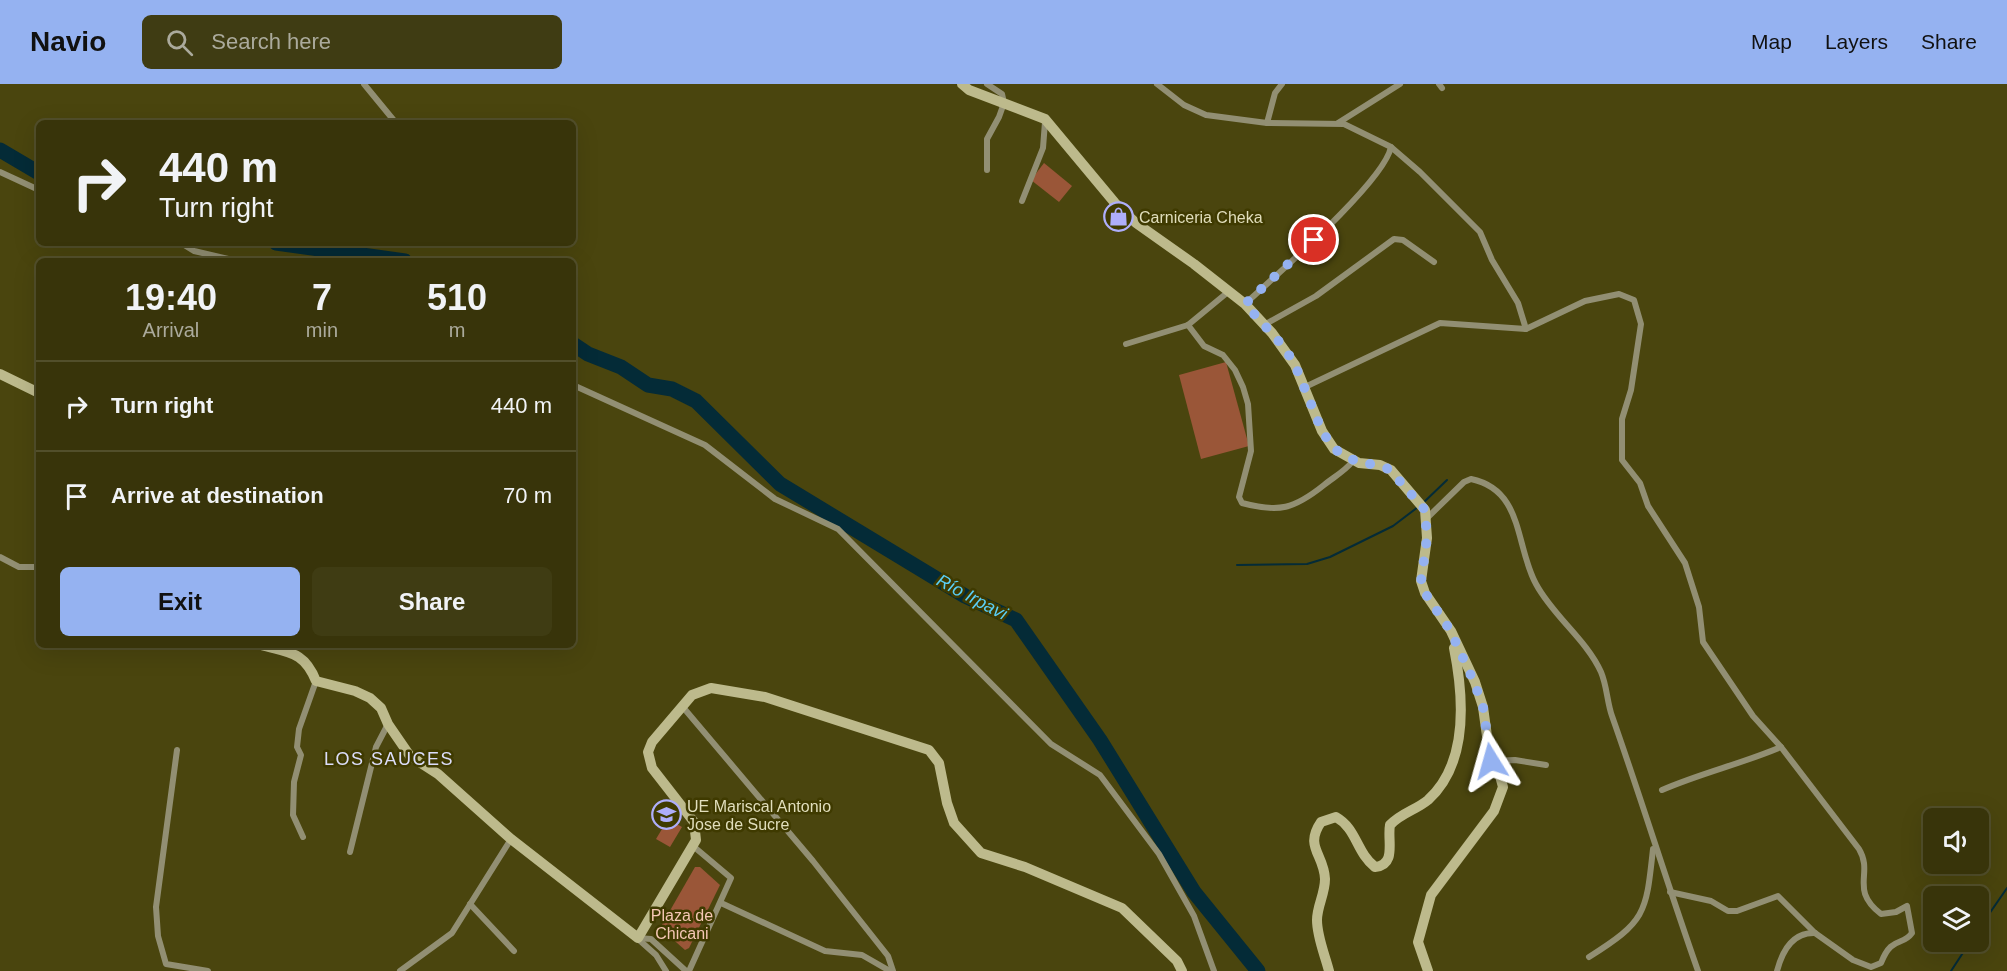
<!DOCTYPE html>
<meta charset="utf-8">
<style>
body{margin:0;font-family:Arial,sans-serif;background:#3f3c13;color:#f1f3f6;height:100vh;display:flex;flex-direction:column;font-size:22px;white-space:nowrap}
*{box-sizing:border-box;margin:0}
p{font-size:20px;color:#abaa9c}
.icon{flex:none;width:33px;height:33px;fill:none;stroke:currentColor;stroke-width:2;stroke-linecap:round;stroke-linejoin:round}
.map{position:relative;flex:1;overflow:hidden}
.details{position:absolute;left:36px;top:174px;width:540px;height:390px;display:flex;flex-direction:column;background:#38340a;border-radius:9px;box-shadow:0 6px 24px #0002,0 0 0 2px #524f2b}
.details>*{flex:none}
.top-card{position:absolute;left:36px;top:36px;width:540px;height:126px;border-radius:9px;box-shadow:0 6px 24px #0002,0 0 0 2px #524f2b;background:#38340a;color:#f1f3f6;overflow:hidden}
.fabs{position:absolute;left:1923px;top:724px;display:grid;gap:12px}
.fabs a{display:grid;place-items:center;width:66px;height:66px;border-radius:9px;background:#38340a;box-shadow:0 6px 24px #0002,0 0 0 2px #524f2b;font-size:30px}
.pin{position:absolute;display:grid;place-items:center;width:51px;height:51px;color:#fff;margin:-26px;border:3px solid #fff;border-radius:50%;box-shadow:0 2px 6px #0007}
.me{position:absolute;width:66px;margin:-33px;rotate:352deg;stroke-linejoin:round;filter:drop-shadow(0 0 4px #0008)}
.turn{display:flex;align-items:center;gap:21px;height:126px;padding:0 24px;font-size:27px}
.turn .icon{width:78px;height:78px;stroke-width:2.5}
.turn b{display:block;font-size:42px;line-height:51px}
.eta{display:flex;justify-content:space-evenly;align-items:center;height:102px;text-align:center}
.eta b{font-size:36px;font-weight:700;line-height:42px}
.cta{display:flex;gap:12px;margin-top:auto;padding:12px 24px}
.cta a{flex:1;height:69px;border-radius:9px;background:#95b2f1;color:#111;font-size:24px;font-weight:700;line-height:69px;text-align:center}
.cta a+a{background:#3f3c13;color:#f1f3f6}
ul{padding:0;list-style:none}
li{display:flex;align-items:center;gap:18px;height:90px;padding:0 24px;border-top:2px solid #524f2b}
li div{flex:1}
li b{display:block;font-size:22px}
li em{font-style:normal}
header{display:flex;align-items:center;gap:36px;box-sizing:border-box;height:84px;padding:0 30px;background:#95b2f1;color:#111}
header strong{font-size:28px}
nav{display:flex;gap:33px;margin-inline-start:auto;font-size:21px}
.search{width:420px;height:54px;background:#3f3c13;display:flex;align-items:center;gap:15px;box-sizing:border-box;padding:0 21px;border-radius:9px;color:#abaa9c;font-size:22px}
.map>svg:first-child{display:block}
.green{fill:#9a5638}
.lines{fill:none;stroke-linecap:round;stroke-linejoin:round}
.stream{stroke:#042b37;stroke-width:2}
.river{stroke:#042b37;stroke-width:15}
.street{stroke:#928f73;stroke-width:6}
.secondary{stroke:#bdba8c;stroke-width:10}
.route{stroke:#95b2f1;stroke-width:10;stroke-dasharray:0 18}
.labels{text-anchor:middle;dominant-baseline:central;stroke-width:5;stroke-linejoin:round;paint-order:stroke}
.poi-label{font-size:16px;fill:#e1debc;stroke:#3f3a00;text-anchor:start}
.park-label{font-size:16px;fill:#f5c7b4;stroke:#3f3a00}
.water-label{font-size:18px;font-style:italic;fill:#5acff7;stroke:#3f3a00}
.neighbourhood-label{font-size:18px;letter-spacing:1.5px;fill:#dcddfa;stroke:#3f3a00}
</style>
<header>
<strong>Navio</strong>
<div class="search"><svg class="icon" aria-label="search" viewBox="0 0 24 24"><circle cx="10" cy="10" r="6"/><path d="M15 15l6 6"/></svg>Search here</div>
<nav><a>Map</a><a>Layers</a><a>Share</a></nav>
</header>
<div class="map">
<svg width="2007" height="887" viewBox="0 0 2007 887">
<rect width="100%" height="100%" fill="#4a450e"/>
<!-- green -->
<g class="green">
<polygon points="1044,79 1072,102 1059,118 1031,96"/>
<polygon points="1226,278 1249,362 1201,375 1179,291"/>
<polygon points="668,735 682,743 670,763 656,755"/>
<polygon points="695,783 700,783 720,801 689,864 685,866 660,844"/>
</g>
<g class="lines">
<!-- stream -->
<g class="stream">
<polyline points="1423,419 1447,396"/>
<polyline points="1237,481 1307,480 1330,473 1393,442 1418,423"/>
<polyline points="1978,846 2007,804"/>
<polyline points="1951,887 1970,858"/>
</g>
<!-- river -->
<g class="river">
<polyline points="0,66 39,89"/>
<polyline points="276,159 405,177"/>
<polyline points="573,260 588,270 621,283 648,301 672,305 696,317 780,400 965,512 1016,536 1100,656 1194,808 1258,887"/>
</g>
<!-- street -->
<g class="street">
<polyline points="364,0 396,39"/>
<polyline points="987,0 1002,10 1004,19 999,33 987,55 987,86"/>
<polyline points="1157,0 1184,21 1206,31 1267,39 1344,40 1391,63 1420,88 1480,148 1492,176 1518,219 1526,245"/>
<polyline points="1439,0 1442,4"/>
<polyline points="1267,39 1275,9 1282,0"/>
<polyline points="1338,39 1400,0"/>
<polyline points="0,88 39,106"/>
<polyline points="1022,117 1043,64 1045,38"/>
<polyline points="181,159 194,167 237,177"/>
<path d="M1245,220C1275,192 1384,98 1391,63"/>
<path d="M1188,241L1204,262L1223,271L1235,286L1243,303L1248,320L1251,367L1239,413L1242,419C1279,429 1294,425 1324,401C1334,393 1345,387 1353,377"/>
<polyline points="1264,241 1316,212 1394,155 1403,156 1434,178"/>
<polyline points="1126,260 1188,241 1228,208"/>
<polyline points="573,301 705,361 775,415 838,445 1051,660 1100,691 1159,770 1194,832 1214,887"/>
<path d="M1305,303L1440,239L1526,245L1585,217L1619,210L1634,216L1641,240L1631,306L1622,335V376L1640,399L1648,422L1685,479L1699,523L1703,558L1753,632L1781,663L1859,765C1874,790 1849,805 1881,830L1896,828L1907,822L1912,849C1902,863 1892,851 1881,879L1871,883L1853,876L1815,849L1778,812L1737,827H1728L1711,817L1670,808"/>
<path d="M1427,434L1464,398L1471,395C1524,406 1515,462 1536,500C1553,532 1586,555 1601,588C1607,602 1607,618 1612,632C1642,717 1668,802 1698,887"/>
<polyline points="0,473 19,483 39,483"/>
<polyline points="682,622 813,777 888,872 893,887"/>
<polyline points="177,666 156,823 158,852 166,880 208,887"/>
<polyline points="1491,677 1515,676 1546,681"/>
<path d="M1662,706C1701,689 1741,680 1781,663"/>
<polyline points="303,753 293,731 294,698 301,671 297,663 299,645 316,597"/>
<polyline points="350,768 376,663 388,640"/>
<polyline points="721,819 825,867 862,871 890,887"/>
<polyline points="470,820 514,867"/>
<polyline points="638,854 651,855 686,887"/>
<polyline points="638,855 656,871 666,887"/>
<path d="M1589,873C1646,837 1646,830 1653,765"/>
<polyline points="400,887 452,849 511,755"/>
<polyline points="689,887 731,794 693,762"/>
<path d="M1777,887C1782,868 1792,848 1815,849"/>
</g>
<!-- secondary -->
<g class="secondary">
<polyline points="962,0 969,6 1045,35 1115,119 1136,139 1194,180 1245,220 1272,249 1295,281 1322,347 1334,365 1359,379 1380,381 1391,386 1425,426 1427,454 1421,497 1425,509 1451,547 1475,598 1483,623 1490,674 1500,692 1503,703 1494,727 1431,811 1418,858 1428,887"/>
<polyline points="0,290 39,309"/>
<path d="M261,561C289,569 304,567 316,597L355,607L370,614L381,624L388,640L410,672L438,690L511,755L638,854L696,756L694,738L652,684L648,668L652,658L692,611L711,604L765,613L929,666L939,679L947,719L954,739L981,769L1025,783L1122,824L1177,877L1182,887"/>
<path d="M1329,887C1325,871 1317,853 1317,836C1317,822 1325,810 1325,795C1324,770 1304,763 1321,738L1336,733C1357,745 1356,768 1375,783C1397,781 1387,756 1390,741C1401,729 1416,726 1428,716C1469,679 1464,614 1454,564"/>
</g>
</g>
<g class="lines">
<!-- route -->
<polyline class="route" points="1314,156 1245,220 1284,263 1295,281 1322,347 1334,365 1359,379 1380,381 1390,386 1425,426 1427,454 1421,497 1425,509 1450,546 1474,598 1483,623 1491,677"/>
</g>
<!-- icons -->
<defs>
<symbol id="shop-ring" viewBox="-11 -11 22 22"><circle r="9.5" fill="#3f3a00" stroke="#aeaefa" stroke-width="1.5"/><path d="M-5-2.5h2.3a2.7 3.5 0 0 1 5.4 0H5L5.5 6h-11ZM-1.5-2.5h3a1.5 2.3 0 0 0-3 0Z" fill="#aeaefa"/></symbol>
<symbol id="school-ring" viewBox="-11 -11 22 22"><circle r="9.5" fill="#3f3a00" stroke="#aeaefa" stroke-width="1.5"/><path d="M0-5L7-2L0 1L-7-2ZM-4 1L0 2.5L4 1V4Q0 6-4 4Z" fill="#aeaefa"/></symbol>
</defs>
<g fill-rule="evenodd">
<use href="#shop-ring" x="1102" y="116" width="33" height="33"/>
<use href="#school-ring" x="650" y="714" width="33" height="33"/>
</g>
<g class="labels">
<!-- poi labels -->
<g class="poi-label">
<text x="1139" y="133">Carniceria Cheka</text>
<text x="687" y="722">UE Mariscal Antonio<tspan x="687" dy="18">Jose de Sucre</tspan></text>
</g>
<!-- park labels -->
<g class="park-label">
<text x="682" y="831">Plaza de<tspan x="682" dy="18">Chicani</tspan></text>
</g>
<!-- water labels -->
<g class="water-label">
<text transform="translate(972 513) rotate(28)">Río Irpavi</text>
</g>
<!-- neighbourhood labels -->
<g class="neighbourhood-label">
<text x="389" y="675">LOS SAUCES</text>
</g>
</g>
</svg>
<div class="fabs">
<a><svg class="icon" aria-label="sound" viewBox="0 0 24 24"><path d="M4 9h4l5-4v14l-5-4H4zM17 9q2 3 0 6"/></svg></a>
<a><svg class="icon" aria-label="layers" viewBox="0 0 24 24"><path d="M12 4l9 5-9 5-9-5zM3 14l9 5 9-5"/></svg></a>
</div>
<div class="pin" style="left:1314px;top:156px;background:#d93025"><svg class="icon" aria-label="arrive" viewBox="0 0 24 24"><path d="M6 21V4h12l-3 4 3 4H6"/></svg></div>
<svg class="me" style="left:1491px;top:677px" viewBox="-20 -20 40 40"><path d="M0-17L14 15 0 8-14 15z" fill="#95b2f1" stroke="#fff" stroke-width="4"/></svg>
<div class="top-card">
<div class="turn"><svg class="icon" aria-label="right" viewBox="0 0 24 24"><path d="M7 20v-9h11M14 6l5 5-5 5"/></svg><div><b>440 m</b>Turn right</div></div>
</div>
<section class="details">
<div class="eta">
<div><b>19:40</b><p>Arrival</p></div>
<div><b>7</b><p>min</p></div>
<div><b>510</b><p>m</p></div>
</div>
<ul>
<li><svg class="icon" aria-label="right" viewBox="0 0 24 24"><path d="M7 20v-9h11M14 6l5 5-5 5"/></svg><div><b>Turn right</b></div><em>440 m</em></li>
<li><svg class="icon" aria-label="arrive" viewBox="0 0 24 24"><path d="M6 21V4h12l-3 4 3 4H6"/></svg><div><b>Arrive at destination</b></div><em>70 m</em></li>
</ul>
<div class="cta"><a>Exit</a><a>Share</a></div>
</section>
</div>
